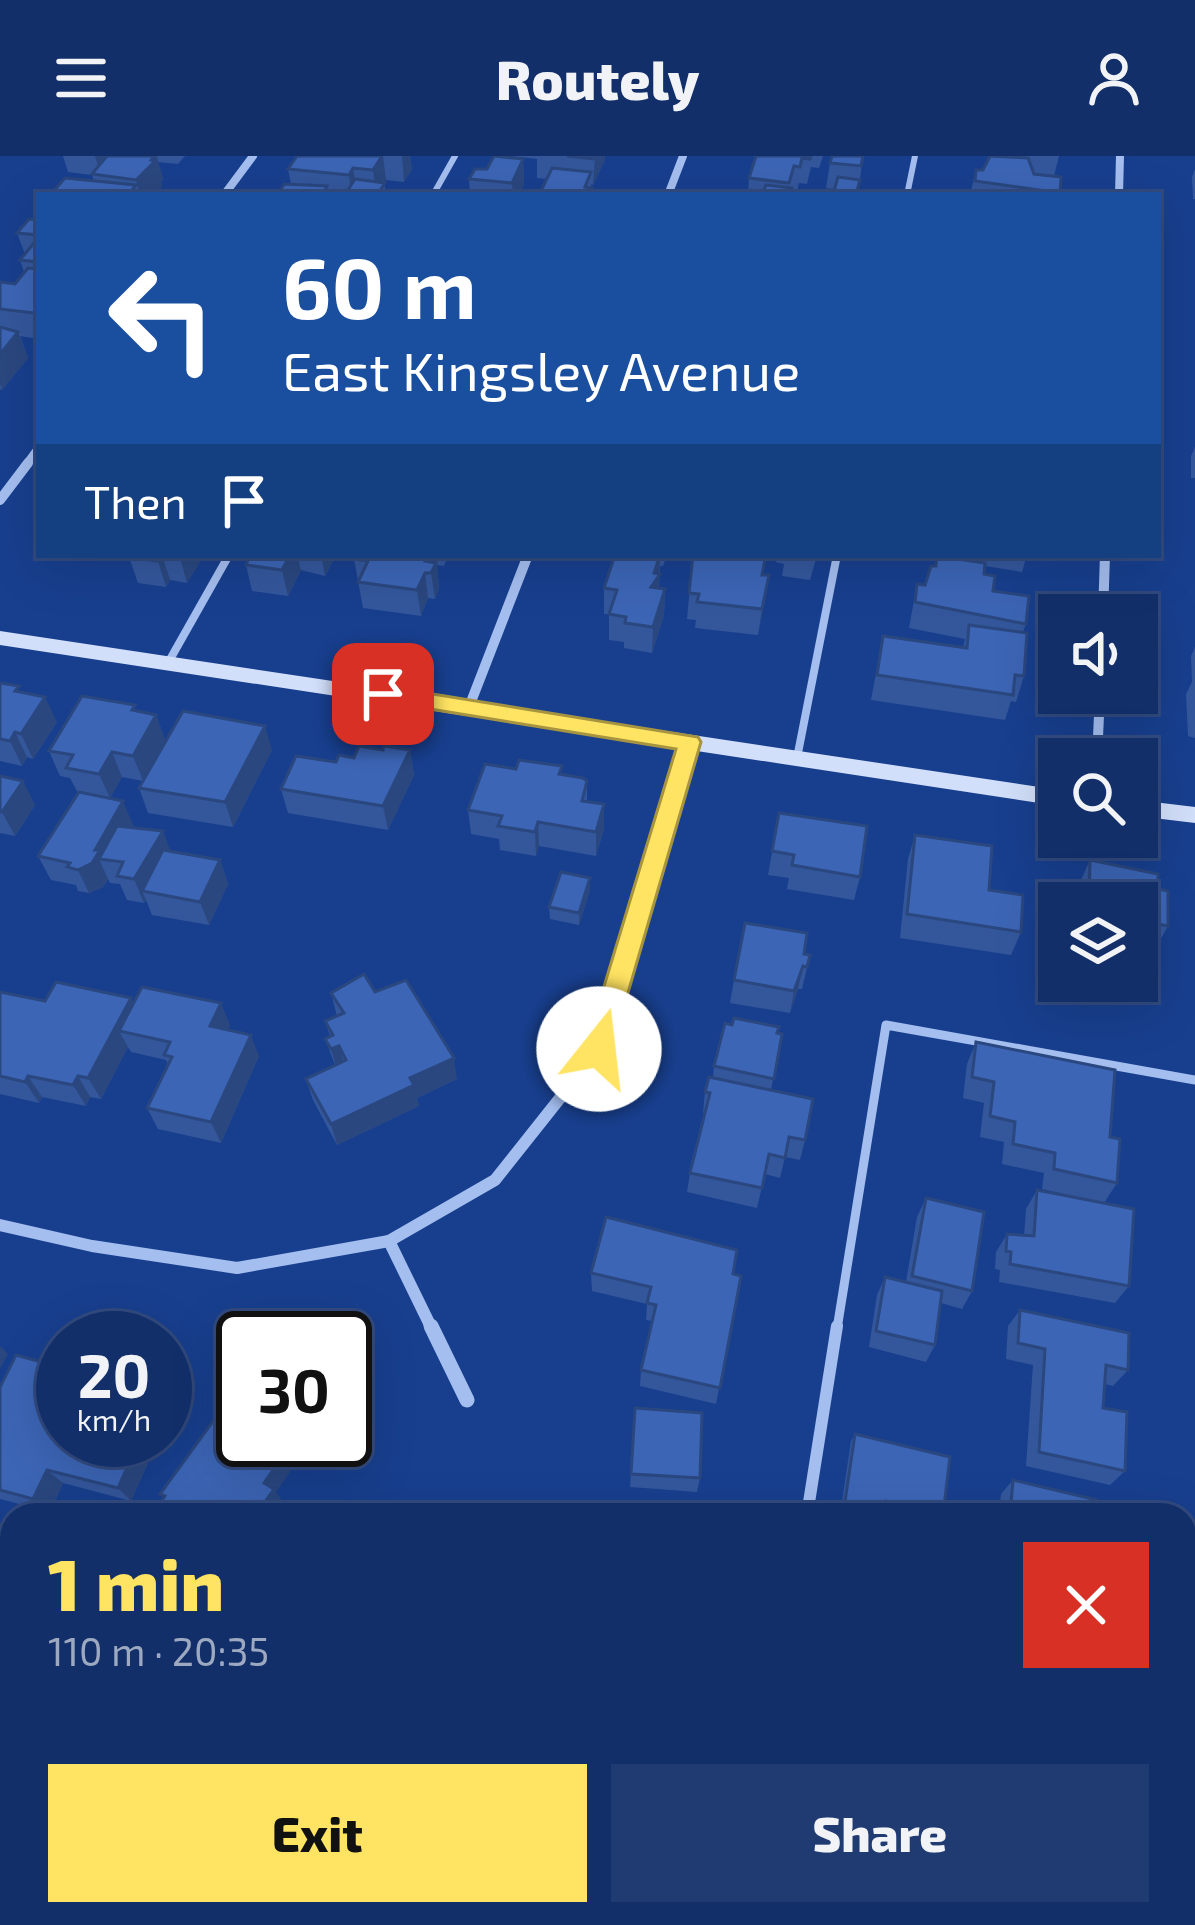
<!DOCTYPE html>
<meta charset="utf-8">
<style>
body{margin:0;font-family:"Exo 2",sans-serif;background:#1f3b72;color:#f1f3f6;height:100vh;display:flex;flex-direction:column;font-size:45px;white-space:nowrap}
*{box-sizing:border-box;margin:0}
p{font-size:39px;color:#9ca9c1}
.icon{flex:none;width:66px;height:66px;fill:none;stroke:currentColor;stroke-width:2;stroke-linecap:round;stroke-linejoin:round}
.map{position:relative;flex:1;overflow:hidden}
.sheet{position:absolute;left:0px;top:1347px;width:1197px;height:423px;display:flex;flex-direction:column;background:#122f6a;border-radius:36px 36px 0 0;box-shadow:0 12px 48px #0002,0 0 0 3px #314a7e}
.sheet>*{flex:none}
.banner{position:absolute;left:36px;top:36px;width:1125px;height:366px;border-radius:0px;box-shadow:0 12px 48px #0002,0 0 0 3px #314a7e;background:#1a4fa0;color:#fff;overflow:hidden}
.tools{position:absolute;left:1038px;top:438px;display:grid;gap:24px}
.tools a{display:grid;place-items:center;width:120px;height:120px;border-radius:0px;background:#122f6a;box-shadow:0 12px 48px #0002,0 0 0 3px #314a7e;font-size:60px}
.speed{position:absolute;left:36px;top:1155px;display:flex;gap:24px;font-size:60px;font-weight:700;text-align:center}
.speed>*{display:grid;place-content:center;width:156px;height:156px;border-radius:50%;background:#122f6a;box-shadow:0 12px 48px #0002,0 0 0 3px #314a7e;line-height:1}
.speed small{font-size:30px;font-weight:400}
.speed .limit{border:6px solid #111;border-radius:18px;background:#fff;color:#111}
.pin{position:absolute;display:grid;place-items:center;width:102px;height:102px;color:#fff;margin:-51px;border-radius:24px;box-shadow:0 6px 18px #0006}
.me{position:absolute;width:132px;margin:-66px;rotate:16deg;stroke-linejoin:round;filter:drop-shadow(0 0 9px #0008)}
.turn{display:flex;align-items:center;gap:42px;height:252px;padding:0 48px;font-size:54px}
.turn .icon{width:156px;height:156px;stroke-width:2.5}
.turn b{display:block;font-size:84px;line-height:102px}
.then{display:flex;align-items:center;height:114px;padding:0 48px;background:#0003;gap:24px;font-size:45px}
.round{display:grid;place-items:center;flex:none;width:126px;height:126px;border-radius:0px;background:#1f3b72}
.head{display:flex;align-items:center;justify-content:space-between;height:204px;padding:0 48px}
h1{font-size:72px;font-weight:800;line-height:90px;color:#ffe362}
.primary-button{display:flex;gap:24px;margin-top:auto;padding:24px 48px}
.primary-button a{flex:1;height:138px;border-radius:0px;background:#ffe362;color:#111;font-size:48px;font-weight:800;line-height:138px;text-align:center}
.primary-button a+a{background:#1f3b72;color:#f1f3f6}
header{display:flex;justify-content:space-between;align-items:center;height:156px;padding:0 48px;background:#122f6a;font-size:54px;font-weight:800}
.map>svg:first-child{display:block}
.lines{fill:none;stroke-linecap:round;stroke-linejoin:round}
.lane-far3{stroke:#a4beef;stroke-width:6}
.lane-far2{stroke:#a4beef;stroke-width:8}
.lane-far1{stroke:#a4beef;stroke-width:9}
.lane{stroke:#a4beef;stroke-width:12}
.street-far3{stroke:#a4beef;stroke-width:8}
.street-far2{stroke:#a4beef;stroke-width:10}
.street-far1{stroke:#a4beef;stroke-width:12}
.street{stroke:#a4beef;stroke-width:15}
.secondary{fill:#d2dffa;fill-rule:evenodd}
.wall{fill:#34579c}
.shaded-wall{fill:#2a477f}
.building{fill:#3c65b5;stroke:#2a477f;stroke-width:3}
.route{fill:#ffe362;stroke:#a69440;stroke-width:3}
</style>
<header><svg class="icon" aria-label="menu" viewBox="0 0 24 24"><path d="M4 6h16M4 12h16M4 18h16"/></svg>Routely<svg class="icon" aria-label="person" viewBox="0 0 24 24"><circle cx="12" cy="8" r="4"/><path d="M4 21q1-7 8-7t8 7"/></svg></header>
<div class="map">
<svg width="1195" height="1769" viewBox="0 0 1195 1769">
<rect width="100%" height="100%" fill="#183f8e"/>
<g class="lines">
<!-- lane-far3 -->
<g class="lane-far3">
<polyline points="433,39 455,0"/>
<polyline points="907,39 915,0"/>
</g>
<!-- lane-far2 -->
<g class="lane-far2">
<polyline points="168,507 229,399"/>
<polyline points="797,602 837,399"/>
</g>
<!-- lane-far1 -->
<polyline class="lane-far1" points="837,1173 886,869 1195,924"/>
<!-- lane -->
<g class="lane">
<polyline points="807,1359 837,1170"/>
<polyline points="741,1769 743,1758"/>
</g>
<!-- street-far3 -->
<g class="street-far3">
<polyline points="224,39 253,0"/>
<polyline points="668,39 683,0"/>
<polyline points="1119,39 1120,0"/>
<polyline points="25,310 39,291"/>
</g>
<!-- street-far2 -->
<g class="street-far2">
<polyline points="0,344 28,307"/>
<polyline points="1103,459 1105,399"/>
<polyline points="469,551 528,399"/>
<polyline points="1097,603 1100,537"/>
<polyline points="658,694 690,586"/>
</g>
<!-- street-far1 -->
<g class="street-far1">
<polyline points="0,1069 92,1090 237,1112 389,1085"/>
<polyline points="432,1173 389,1085 495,1024 599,893 659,691"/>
</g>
<!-- street -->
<polyline class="street" points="431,1170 467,1244"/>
<!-- secondary -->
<g class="secondary">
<polygon points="0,475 1059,634 1059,650 0,489"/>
<polygon points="1137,644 1195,651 1195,667 1137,660"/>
</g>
</g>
<!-- wall -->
<g class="wall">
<polygon points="63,0 185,0 178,8 158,6 163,23 161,26 162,30 153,39 50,39 94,25 92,19 68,16"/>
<polygon points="297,0 410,0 412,13 404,26 386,24 384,27 386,39 270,39 279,37 291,28 288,13"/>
<polygon points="510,0 605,0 605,4 593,29 591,28 592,39 539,39 547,23 537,22 537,3"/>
<polygon points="756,0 823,0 819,12 811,11 807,28 799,27 797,36 792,35 791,39 748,39 749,22"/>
<polygon points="863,0 858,38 834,35 834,33 826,32 830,7"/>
<polygon points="990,0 1059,0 1054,20 1061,21 1059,39 970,39 976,14 983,14"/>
<polygon points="523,3 524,28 519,39 470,39 469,23 487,13"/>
<polygon points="1195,13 1195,43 1193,43 1192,21"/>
<polygon points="39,64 39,183 20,180 28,202 2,234 0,233 0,126 15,128 24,116 20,104 25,98 17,77"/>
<polygon points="1195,291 1195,322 1191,322 1191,300"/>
<polygon points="130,399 204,399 187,427 170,424 166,431 138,427 129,401"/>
<polygon points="250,399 336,399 325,420 301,414 288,440 252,435 246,409"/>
<polygon points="356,399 448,399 444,410 437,409 439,433 435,443 428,442 421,460 363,452 354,403"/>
<polygon points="615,399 667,399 663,410 660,410 659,432 665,433 664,459 652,497 624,492 624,486 609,484 609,458 604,458 604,432"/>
<polygon points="693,399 759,402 763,419 769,419 758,479 695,472 696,464 687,463"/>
<polygon points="777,399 817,399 810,424 782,420 784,408 776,406"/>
<polygon points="940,399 1027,399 1022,416 985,410 984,418 993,435 1026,468 1023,476 1024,520 1016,546 1011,545 1005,564 871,544 883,480 963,492 965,483 909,472 917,428 925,429"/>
<polygon points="1195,491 1195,582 1188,580 1186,538 1192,526 1191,500"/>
<polygon points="0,527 21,537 57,566 33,603 27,601 22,610 0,605"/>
<polygon points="138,555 156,559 165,584 143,625 122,621 110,642 133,669 132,672 171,696 220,704 228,728 209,769 152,759 146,744 144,747 127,744 120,728 110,727 108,723 103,731 89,737 78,735 76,729 51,724 38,700 78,637 70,622 60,620 49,595"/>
<polygon points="272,594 233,671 148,657 139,632"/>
<polygon points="383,594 410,594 414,619 388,674 288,657 281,633 336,606"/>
<polygon points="562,618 587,625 587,646 604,673 596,700 539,690 536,700 500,694 499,683 471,678 468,654"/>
<polygon points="0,620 35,649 15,680 0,677"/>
<polygon points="779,657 860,721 854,744 787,733 789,722 768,719"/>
<polygon points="915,679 989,734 1021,776 1011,799 900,782 908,703"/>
<polygon points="1090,704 1158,733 1168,770 1155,793 1149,792 1149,797 1137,819 1137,747 1079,747 1079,728"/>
<polygon points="590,734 579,769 550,763 549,751"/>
<polygon points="1055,744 1059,747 1059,808 1042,805 1045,768"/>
<polygon points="804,798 810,799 802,833 798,833 790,857 730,847 734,824"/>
<polygon points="0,836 45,845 131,842 133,848 230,869 227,874 259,900 221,987 158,973 147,952 168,908 166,904 131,896 128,891 101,943 90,941 86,950 42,941 39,947 0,938"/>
<polygon points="375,836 457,923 417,942 419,950 337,989 313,944 306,923 335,909 325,883 330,880 325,865 337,860 331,837"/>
<polygon points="777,877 782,878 771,934 805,984 800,1004 785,1001 780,1022 765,1018 757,1052 687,1036 690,1017 705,957 703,957 705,936 713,922 714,910"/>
<polygon points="976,886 1110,981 1117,1027 1104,1047 1042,1033 1044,1017 1002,1008 1004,986 980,981 984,947 963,942 967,908"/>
<polygon points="1037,1034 1129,1130 1115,1147 999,1126 1000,1114 995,1113 996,1096 1007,1078 1024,1080 1026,1053"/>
<polygon points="926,1042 972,1135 962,1153 941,1147 935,1189 926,1206 869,1191 877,1139 885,1121 906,1126 917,1061"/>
<polygon points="591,1117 733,1118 741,1120 716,1248 640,1230 641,1214 652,1165 646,1164 647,1148 592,1135"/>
<polygon points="1020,1154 1128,1214 1113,1230 1105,1228 1103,1252 1125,1315 1110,1329 1026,1310 1033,1209 1006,1203 1008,1170"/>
<polygon points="0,1231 158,1284 131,1345 63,1327 50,1356 0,1343"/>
<polygon points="635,1252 700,1322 697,1336 630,1331"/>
<polygon points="855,1278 943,1359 950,1350 986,1359 912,1359 885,1352 884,1359 840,1359 851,1285"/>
<polygon points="1013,1324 1096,1359 999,1359 1001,1338"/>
<polygon points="784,1758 868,1758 867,1769 816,1769"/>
<polygon points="984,1758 1096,1758 1096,1769 983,1769"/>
</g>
<!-- shaded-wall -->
<g class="shaded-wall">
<polygon points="95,0 110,0 101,20"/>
<polygon points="154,0 157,0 163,23 161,26 162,30 153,39 140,39 136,24"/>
<polygon points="383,0 386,24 376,39 373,14"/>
<polygon points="402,0 410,0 412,13 404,26"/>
<polygon points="595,0 605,0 605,4 593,29"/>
<polygon points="523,3 524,28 519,39 513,39 512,27"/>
<polygon points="353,12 357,37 351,38 349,19"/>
<polygon points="39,151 39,172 34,157"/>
<polygon points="18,176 28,202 2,234 0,228 0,198"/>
<polygon points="162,399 170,424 166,431 158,405"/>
<polygon points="181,399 204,399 187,427 180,401"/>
<polygon points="290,399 297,399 301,414 288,440 282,414"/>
<polygon points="321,399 336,399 325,420"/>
<polygon points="427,399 436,399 439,433 435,443 431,417 425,405"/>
<polygon points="660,399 658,444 651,431"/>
<polygon points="425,417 428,442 421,460 417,434"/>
<polygon points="769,419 765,445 758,479 762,453"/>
<polygon points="665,433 664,459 652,497 653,471"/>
<polygon points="45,541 57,566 33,603 21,578"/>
<polygon points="156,559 165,584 143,625 133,600"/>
<polygon points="265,570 272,594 233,671 225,646"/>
<polygon points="15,576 27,601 22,610 10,585"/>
<polygon points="410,594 414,619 388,674 383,650"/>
<polygon points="112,596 122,621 110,642 99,618"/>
<polygon points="23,625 35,649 15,680 2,656"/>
<polygon points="123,645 133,669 113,705 99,703 108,723 103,731 89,737 78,714 95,694"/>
<polygon points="604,648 604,673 596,700 596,676"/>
<polygon points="538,666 539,690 536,700 535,676"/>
<polygon points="163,675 172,699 142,735 146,744 144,747 134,723"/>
<polygon points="220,704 228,728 209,769 200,746"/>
<polygon points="590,722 590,734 579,769 579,757"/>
<polygon points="803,810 798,833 790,857 794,835"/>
<polygon points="131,842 142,864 119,875 128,891 101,943 88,922"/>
<polygon points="221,847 230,869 219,892 210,870"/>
<polygon points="251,879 259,900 221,987 211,966"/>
<polygon points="339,890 345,912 337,914 331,893"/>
<polygon points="454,902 457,923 417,942 419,950 337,989 331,968 410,922"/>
<polygon points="28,920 42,941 39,947 25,926"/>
<polygon points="78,920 90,941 86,950 73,929"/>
<polygon points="0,1190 8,1198 0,1213"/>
<polygon points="165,1229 176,1243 165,1268"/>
<polygon points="139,1284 158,1284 131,1345 118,1332"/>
<polygon points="294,1284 312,1284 276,1336 283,1346 273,1359 263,1359 259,1354 264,1327"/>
<polygon points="47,1314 63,1327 50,1356 33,1343"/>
<polygon points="0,1725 12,1728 12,1750 4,1769 0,1769"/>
<polygon points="271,1758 282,1758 279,1769 268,1769"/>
</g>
<!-- building -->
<g class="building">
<polygon points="107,0 154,0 151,4 155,5 136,24 92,18"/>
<polygon points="297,0 382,0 373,14 353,12 349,19 288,13"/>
<polygon points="494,0 523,3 512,27 469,23 475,13 487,13"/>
<polygon points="567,0 595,0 593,3"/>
<polygon points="756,0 811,0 810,3 802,2 800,11 794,10 789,27 749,22"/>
<polygon points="832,0 863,0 861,10 830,7"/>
<polygon points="990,0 1028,2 1034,18 1061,21 1060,37 975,25 976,14 983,14"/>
<polygon points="552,12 591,16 585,31 592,32 589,39 539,39"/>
<polygon points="838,21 860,24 856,38 834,35"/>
<polygon points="65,22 136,29 128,39 50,39"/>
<polygon points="355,23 385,27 377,39 346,37"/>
<polygon points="284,28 327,30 324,37 315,36 314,39 270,39 272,36 279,37"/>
<polygon points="766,29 792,32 790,39 749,39 751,34 763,36"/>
<polygon points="826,34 867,39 825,39"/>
<polygon points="29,63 39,64 39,79 17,77"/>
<polygon points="39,81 39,106 20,104"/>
<polygon points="28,112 39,113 39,151 34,157 0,153 0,126 15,128"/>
<polygon points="0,171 18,176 0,198"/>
<polygon points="130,399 161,399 158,405 129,401"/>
<polygon points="250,399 290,399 282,414 246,409"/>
<polygon points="356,399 427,399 425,405 436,407 431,417 425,417 417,434 358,426 368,405 354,403"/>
<polygon points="615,399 660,399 654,417 660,418 651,431 665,433 653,471 625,467 626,461 609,458 617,434 604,432"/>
<polygon points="693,399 759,399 759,402 765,403 762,419 769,419 762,453 697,446 699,438 689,437"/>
<polygon points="937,400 985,407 984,418 995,420 993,435 1029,440 1026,468 915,446 917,428 925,429 931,410 936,410"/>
<polygon points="969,469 1027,477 1024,520 1015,519 1013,539 877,519 883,480 967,492"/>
<polygon points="0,527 19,530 15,535 45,541 21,578 15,576 10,585 0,583"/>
<polygon points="82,540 135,549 132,554 156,559 133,600 112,596 99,618 66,612 73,599 49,595"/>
<polygon points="183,555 265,570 225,646 139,632"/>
<polygon points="359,590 383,594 384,590 410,594 383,650 281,633 296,600 336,606 339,599 354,602"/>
<polygon points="519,604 562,610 559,618 583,622 587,625 582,645 604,648 596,676 538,666 535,676 498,670 502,660 468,654 485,608 516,613"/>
<polygon points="0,620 23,625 2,656 0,656"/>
<polygon points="79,636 123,645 95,694 100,694 92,707 78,714 67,711 70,707 38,700"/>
<polygon points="779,657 867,670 860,721 792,709 794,699 772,695"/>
<polygon points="117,670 163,675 134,723 117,720 123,706 99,703"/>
<polygon points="915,679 992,690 989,734 1023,739 1021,776 907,758"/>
<polygon points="163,694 220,704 200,746 142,735"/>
<polygon points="1090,704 1158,718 1158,733 1168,735 1168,770 1149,766 1149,797 1137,795 1137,747 1089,747"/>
<polygon points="561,716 590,722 579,757 549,751"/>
<polygon points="1055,744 1071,747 1059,747 1059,783 1052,782"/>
<polygon points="745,767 807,777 804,798 810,799 807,811 803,810 794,835 734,824"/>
<polygon points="364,818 375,836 406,824 454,902 410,922 414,929 331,968 306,923 346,904 339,890 331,893 325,883 333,879 325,865 344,857 331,837"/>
<polygon points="56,826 131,842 88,922 78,920 73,929 28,920 25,926 0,920 0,836 45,845"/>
<polygon points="142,831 221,847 210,870 251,879 211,966 147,952 172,901 164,899 170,886 119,875"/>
<polygon points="734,862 779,871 777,877 782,878 774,923 714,910 725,867 732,869"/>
<polygon points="976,886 1115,914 1110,981 1120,983 1117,1027 1054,1013 1055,997 1013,988 1015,966 990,960 994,926 972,921"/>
<polygon points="709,921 813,943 805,984 789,981 785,1002 769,998 762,1032 690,1017 710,937 705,936"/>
<polygon points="1037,1034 1134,1053 1129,1130 1010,1108 1011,1096 1006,1095 1007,1078 1034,1080"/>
<polygon points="926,1042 984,1056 972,1135 912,1120"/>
<polygon points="606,1061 737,1094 733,1118 741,1120 720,1232 641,1214 656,1149 647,1147 651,1131 591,1117"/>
<polygon points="885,1121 942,1135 935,1189 876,1175"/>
<polygon points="1020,1154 1129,1177 1128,1214 1106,1209 1103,1252 1127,1256 1125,1315 1039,1296 1045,1193 1018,1187"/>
<polygon points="16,1199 63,1212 63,1284 139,1284 118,1332 47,1314 33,1343 0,1334 0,1231"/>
<polygon points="240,1228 243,1230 243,1284 294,1284 264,1327 274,1333 259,1354 267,1359 151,1359 165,1340 160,1338"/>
<polygon points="635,1252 702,1257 700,1322 631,1318"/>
<polygon points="855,1278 950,1301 943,1359 886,1345 884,1359 843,1359"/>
<polygon points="1013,1324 1097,1344 1096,1359 1010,1359"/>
<polygon points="617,1349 621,1359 595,1359"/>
<polygon points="950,1350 986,1359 949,1359"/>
<polygon points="12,1680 12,1722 0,1718 0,1709"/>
<polygon points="209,1758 271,1758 268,1769 248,1769"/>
<polygon points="398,1758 474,1758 471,1769 395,1769"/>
<polygon points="790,1758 868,1758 867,1769 825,1769"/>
<polygon points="997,1758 1096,1758 1096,1769 996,1769"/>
</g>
<!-- route -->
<polygon class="route" points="383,530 698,581 701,586 609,902 589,902 585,893 676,593 375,544 371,538"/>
</svg>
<div class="tools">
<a><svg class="icon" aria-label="sound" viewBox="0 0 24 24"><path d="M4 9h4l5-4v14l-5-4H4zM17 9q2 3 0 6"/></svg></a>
<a><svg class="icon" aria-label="search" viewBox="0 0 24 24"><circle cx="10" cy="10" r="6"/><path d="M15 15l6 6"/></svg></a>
<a><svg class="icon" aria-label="layers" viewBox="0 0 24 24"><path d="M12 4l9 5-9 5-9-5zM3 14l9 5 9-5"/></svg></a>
</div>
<div class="speed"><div>20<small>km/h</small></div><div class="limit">30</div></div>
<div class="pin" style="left:383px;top:538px;background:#d93025"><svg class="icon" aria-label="arrive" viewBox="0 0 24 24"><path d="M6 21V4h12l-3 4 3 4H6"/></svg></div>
<svg class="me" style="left:599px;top:893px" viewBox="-20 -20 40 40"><circle r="19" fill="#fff"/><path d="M0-13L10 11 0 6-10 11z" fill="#ffe362"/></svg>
<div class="banner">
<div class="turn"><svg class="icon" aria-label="left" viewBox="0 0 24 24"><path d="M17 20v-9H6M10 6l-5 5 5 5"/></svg><div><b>60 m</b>East Kingsley Avenue</div></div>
<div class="then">Then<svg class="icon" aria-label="arrive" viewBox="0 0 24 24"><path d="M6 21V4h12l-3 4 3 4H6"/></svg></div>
</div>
<section class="sheet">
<div class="head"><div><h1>1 min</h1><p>110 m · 20:35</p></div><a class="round" style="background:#d93025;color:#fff"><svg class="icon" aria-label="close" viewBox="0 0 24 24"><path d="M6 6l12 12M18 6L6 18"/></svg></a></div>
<div class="primary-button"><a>Exit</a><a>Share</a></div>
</section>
</div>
